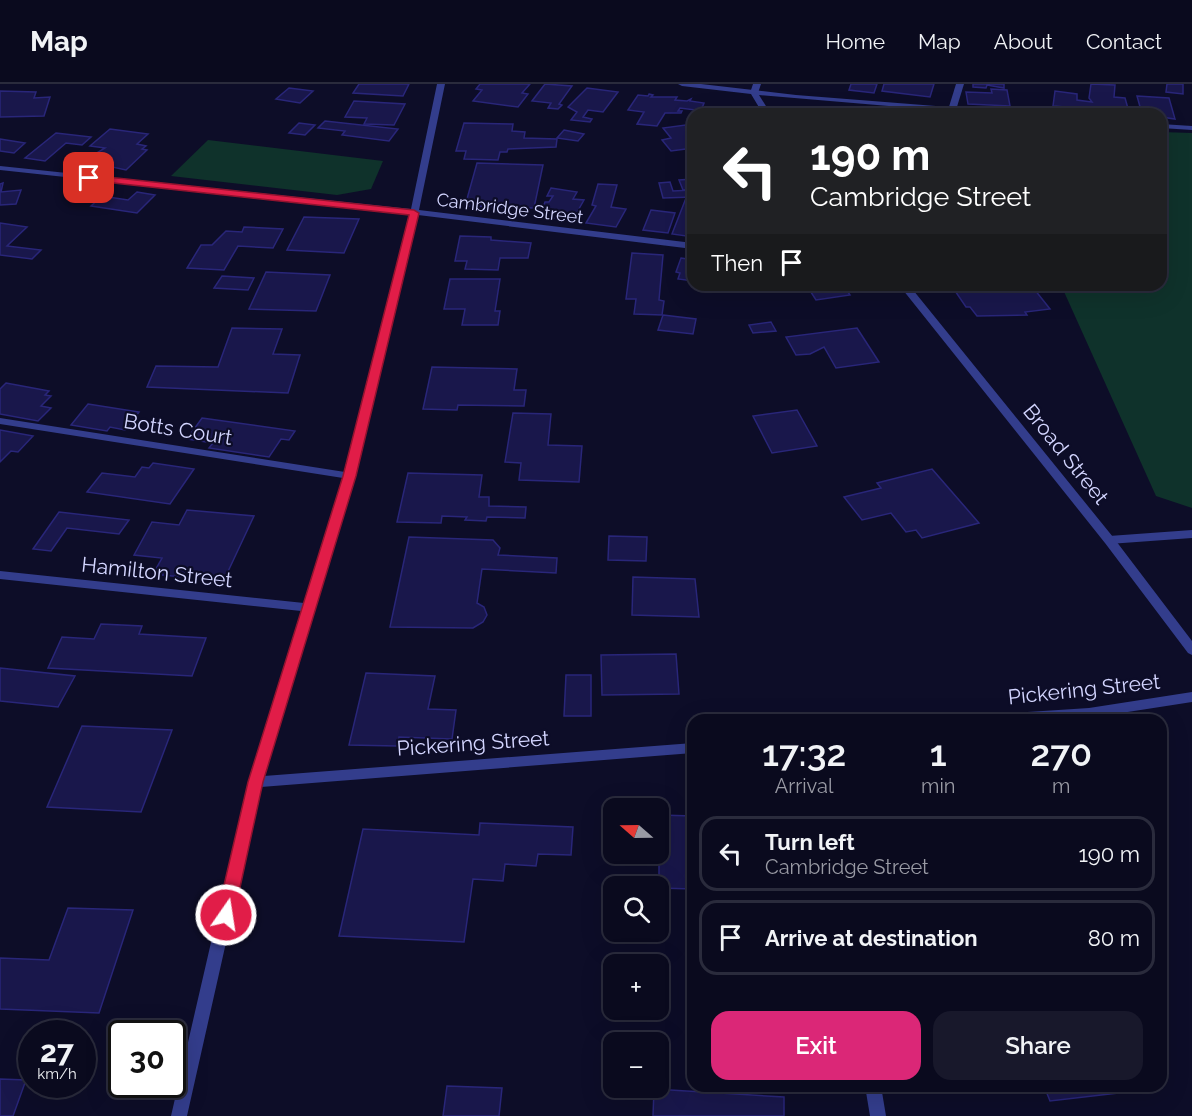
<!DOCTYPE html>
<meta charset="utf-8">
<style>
body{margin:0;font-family:Raleway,sans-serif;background:#18182b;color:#f1f3f6;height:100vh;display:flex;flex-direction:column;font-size:22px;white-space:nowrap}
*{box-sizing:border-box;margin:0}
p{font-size:20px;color:#999aa4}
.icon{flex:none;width:33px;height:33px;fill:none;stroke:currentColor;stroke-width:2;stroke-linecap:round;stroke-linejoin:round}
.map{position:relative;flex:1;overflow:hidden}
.panel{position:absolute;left:687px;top:630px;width:480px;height:378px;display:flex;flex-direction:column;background:#0a0a1e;border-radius:18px;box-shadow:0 6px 24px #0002,0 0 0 2px #2a2b3c}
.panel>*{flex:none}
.top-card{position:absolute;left:687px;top:24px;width:480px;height:183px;border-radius:18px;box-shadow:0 6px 24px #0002,0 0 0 2px #2a2b3c;background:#202124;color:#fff;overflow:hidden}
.needle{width:39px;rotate:290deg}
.controls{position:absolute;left:603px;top:714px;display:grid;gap:12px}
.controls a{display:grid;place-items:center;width:66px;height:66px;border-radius:12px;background:#0a0a1e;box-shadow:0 6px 24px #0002,0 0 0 2px #2a2b3c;font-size:30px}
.speed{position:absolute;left:18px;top:936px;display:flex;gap:12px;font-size:30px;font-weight:700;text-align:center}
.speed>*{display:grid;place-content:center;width:78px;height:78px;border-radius:50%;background:#0a0a1e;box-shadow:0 6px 24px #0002,0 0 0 2px #2a2b3c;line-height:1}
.speed small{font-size:15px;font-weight:400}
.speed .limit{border:3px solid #111;border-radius:9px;background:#fff;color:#111}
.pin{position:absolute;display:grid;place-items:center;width:51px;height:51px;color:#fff;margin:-26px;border-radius:12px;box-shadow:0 3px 9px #0006}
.me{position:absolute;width:66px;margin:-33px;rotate:13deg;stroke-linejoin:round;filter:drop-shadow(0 0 4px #0008)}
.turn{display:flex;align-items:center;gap:21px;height:126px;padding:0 24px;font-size:27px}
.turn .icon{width:78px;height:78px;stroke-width:2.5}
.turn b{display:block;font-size:42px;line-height:51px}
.then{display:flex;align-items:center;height:57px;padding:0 24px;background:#0003;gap:12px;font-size:22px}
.eta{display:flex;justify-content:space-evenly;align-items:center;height:102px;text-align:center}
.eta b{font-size:36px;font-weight:600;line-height:42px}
.primary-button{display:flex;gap:12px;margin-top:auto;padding:12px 24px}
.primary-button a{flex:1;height:69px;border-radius:18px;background:#db2777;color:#fff;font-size:24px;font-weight:600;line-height:69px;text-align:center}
.primary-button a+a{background:#18182b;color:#f1f3f6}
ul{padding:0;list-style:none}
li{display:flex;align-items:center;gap:18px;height:75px;margin:0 12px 9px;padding:0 12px;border:3px solid #2a2b3c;border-radius:18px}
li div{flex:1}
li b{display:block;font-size:22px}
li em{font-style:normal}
header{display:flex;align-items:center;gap:36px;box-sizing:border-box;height:84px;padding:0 30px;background:#0a0a1e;border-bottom:2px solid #2a2b3c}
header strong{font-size:28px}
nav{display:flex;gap:33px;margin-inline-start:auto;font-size:21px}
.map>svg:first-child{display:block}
.green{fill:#0f322b}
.building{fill:#19174b;stroke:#292679;stroke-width:1.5}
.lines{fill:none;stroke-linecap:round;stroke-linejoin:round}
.minor{fill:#333d8c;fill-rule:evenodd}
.tertiary{fill:#333d8c;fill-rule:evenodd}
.route{fill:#e11d48;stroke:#92132f;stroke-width:1.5}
.labels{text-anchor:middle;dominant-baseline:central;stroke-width:4.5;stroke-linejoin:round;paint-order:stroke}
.far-street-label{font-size:18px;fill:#d3d5ff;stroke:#0d0d28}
.street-label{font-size:21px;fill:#d3d5ff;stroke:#0d0d28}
</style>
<header>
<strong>Map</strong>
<nav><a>Home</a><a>Map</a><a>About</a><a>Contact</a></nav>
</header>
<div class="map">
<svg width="1192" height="1032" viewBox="0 0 1192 1032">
<rect width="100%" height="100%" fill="#0d0d28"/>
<!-- green -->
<g class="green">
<polygon points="1161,48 1192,49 1192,424 1156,412 1061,201 1161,201"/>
<polygon points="208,56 383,77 371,105 337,111 171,92"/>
</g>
<!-- building -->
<g class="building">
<polygon points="359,0 409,0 403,12 353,9"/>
<polygon points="480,0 530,0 522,9 528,10 518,23 473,17 482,6 476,5"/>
<polygon points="545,0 572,2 559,20 562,21 558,25 548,24 551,19 532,17"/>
<polygon points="851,0 877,0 874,9 849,6"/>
<polygon points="884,0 934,0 930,13 882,7"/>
<polygon points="973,0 1004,0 1004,4 987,1 986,4 973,3"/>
<polygon points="1091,0 1115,1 1114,13 1125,14 1129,28 1053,22 1055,7 1077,10 1077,16 1092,18 1089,14"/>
<polygon points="1167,0 1183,0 1183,10 1166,8"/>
<polygon points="289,4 313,7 300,19 276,15"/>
<polygon points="587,4 618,8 603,28 588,26 583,33 592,35 590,38 571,36 577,28 568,23"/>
<polygon points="991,5 1007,6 1010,22 968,20 966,8 992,9"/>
<polygon points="0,7 36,8 34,14 50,13 44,32 0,33"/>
<polygon points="649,10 653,11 651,13 677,13 675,16 687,17 691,15 690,17 704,19 702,24 705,25 703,27 680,24 678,27 682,27 681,29 665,29 657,42 637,40 644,28 628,26 638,11 648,12"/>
<polygon points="1137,12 1169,14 1175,35 1161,33 1161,30 1142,30"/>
<polygon points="354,17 405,20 394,41 364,40 367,34 345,33"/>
<polygon points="325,37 398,45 389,57 342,51 345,47 318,44"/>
<polygon points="299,39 315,41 305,51 289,49"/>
<polygon points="464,39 513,40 512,47 525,48 524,54 557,55 556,63 508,65 507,68 500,68 498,76 464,75 466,67 456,67"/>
<polygon points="693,40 693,64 671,67 662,56 671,54 663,44"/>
<polygon points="110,45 148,50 137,60 146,62 142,65 147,66 126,86 84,77 105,64 90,62"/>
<polygon points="564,46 584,50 578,57 557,54"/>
<polygon points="56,49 91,53 82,61 66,59 45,77 25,74"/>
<polygon points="0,55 25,59 14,69 0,67"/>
<polygon points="477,79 543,81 534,124 465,122"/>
<polygon points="693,95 693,105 683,106 679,96"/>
<polygon points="670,98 673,107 692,106 693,113 663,114 659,99"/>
<polygon points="3,99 1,108 21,106 16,120 0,121 0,100"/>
<polygon points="598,100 617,101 611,123 626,125 616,143 586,139 596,122 592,121"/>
<polygon points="551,104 577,108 573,115 584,116 572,137 540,132 545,118 549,118 553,112 547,112"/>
<polygon points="137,108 155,111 137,129 91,122 102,112 128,116"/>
<polygon points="686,114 693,115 693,153 672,150"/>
<polygon points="651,126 675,129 668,149 643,146"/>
<polygon points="304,133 359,135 344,169 287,166"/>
<polygon points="0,139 27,143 7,162 41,166 32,175 0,171"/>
<polygon points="244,143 283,145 273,164 238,162 224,186 187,184 201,161 212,161 226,147 242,148"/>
<polygon points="460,152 491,153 491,156 531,159 528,174 500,174 498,186 465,185 467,177 455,177"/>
<polygon points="632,169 663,171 659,216 664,217 662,231 634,230 636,215 626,215"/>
<polygon points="681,174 693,176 693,197 678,195 680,189 676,188"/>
<polygon points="266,188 330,191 316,227 249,225"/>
<polygon points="222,192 254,194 248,206 214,204"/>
<polygon points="450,195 500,195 495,227 500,227 498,241 462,241 465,225 444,225"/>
<polygon points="772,201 843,201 850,211 816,216 807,202"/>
<polygon points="951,201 1031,201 1050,225 1025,228 1027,231 977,232 970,223 966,223"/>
<polygon points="663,231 696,235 693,250 658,246"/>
<polygon points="771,238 776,247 753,249 749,241"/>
<polygon points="232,244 282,245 273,270 300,271 288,309 147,303 156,282 218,283"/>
<polygon points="857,244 879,278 836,284 824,263 810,270 796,271 786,253"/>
<polygon points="432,283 517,285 514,306 526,306 524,322 458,321 457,326 423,325"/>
<polygon points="6,299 49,307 45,311 51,312 41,322 51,324 38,337 0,330 0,305"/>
<polygon points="88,320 139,328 125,346 110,343 107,347 71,341"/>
<polygon points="797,326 817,362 772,369 753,332"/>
<polygon points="513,329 551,330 548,361 582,362 579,398 519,396 521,379 505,378"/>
<polygon points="202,334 295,347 289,356 281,355 269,373 209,364 213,359 187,355"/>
<polygon points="0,346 33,352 18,368 11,367 0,378"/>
<polygon points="153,379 194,385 170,420 87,408 102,389 135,393 142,383 149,384"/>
<polygon points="932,385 979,439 922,454 916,446 906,448 891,429 862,436 844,413 881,404 877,399"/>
<polygon points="408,389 482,391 479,413 489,413 489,422 526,423 525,434 487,433 486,437 465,436 467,433 442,432 441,439 397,438"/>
<polygon points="187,426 254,432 224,496 206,494 208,489 185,487 182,493 153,490 162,474 134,471 152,438 179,441"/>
<polygon points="59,428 129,436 119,450 67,444 51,467 33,465"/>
<polygon points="609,452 647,453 646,477 608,476"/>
<polygon points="409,453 493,456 500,464 498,471 557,474 556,489 482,485 477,519 484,523 487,531 483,538 473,544 390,543"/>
<polygon points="633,493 695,495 699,533 632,531"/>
<polygon points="101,540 142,542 139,550 206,554 192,592 48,584 62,553 94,555"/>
<polygon points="676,570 679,610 602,611 601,571"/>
<polygon points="0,584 75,592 58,623 0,617"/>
<polygon points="366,589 435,592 428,625 456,626 452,655 399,653 397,662 349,661"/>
<polygon points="566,591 591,591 591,632 564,632"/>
<polygon points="82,642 172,646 141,728 47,723"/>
<polygon points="659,731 693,732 693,805 659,804"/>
<polygon points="480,739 573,743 571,771 538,770 536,782 505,780 503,797 473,795 464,858 339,852 363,745 479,751"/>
<polygon points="68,824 133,826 99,929 0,925 0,874 49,876"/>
<polygon points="0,995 26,996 13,1032 0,1032"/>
<polygon points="447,1002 502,1004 499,1032 443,1032"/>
<polygon points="1044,1002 1133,1002 1135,1007 1050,1017"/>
<polygon points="654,1005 784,1013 784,1032 653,1032"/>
</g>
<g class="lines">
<!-- minor -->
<g class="minor">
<polygon points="437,0 445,0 419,126 693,159 693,165 418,131 354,392 264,692 693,659 693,669 261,703 187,1032 171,1032 248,698 301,527 0,495 0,487 304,519 343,394 0,340 0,334 345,388 409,130 0,86 0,82 411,125"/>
<polygon points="753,0 761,0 758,9 754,11 750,9"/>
<polygon points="956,0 964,0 956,26 952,28 948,26"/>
<polygon points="1192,446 1192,454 1109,460 1103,456 1109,452"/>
<polygon points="1192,608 1192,618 1089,634 973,636 975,632 980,631 1089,624"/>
<polygon points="865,1002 881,1002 886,1032 870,1032"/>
</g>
<!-- tertiary -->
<g class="tertiary">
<polygon points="678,0 701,0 796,11 1012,28 1016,30 983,30 759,11 771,30 763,30 751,10 682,2"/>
<polygon points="1161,40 1192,42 1192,46 1161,44"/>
<polygon points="899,201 909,201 1113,453 1192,557 1192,571 1188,569 1105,459"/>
</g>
</g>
<!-- route -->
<polygon class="route" points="89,91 414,126 419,129 356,392 263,698 234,831 232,836 226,838 220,836 217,831 248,698 343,392 409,131 86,96 85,94"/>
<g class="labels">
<!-- far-street labels -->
<g class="far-street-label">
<text transform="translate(510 124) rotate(7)">Cambridge Street</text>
</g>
<!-- street labels -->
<g class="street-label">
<text transform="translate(178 345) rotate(9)">Botts Court</text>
<text transform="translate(1066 370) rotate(51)">Broad Street</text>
<text transform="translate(157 488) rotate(6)">Hamilton Street</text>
<text transform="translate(1084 605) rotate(-6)">Pickering Street</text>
<text transform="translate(473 659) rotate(-4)">Pickering Street</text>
</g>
</g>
</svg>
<div class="controls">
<a><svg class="needle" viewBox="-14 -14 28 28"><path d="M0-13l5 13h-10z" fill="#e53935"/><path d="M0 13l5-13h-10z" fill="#999aa4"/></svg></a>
<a><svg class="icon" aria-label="search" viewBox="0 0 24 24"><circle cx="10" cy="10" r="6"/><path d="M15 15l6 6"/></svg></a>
<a>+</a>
<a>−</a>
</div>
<div class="speed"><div>27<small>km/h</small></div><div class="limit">30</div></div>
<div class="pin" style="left:89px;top:94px;background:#d93025"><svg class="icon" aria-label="arrive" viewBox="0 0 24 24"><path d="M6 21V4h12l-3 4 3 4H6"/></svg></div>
<svg class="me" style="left:226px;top:831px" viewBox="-20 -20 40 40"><circle r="17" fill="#e11d48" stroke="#fff" stroke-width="3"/><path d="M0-11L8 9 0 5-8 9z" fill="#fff"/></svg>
<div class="top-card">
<div class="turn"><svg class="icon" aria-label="left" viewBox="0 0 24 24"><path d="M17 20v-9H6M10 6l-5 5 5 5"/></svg><div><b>190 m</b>Cambridge Street</div></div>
<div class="then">Then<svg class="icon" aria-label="arrive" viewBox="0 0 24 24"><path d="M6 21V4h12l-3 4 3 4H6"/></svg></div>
</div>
<section class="panel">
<div class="eta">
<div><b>17:32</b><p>Arrival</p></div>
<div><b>1</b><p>min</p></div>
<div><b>270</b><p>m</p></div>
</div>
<ul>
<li><svg class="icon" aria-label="left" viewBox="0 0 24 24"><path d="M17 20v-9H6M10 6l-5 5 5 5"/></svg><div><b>Turn left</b><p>Cambridge Street</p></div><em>190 m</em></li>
<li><svg class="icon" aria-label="arrive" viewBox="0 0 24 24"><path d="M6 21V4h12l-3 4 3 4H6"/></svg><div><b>Arrive at destination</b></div><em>80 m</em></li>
</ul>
<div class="primary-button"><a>Exit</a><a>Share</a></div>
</section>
</div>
